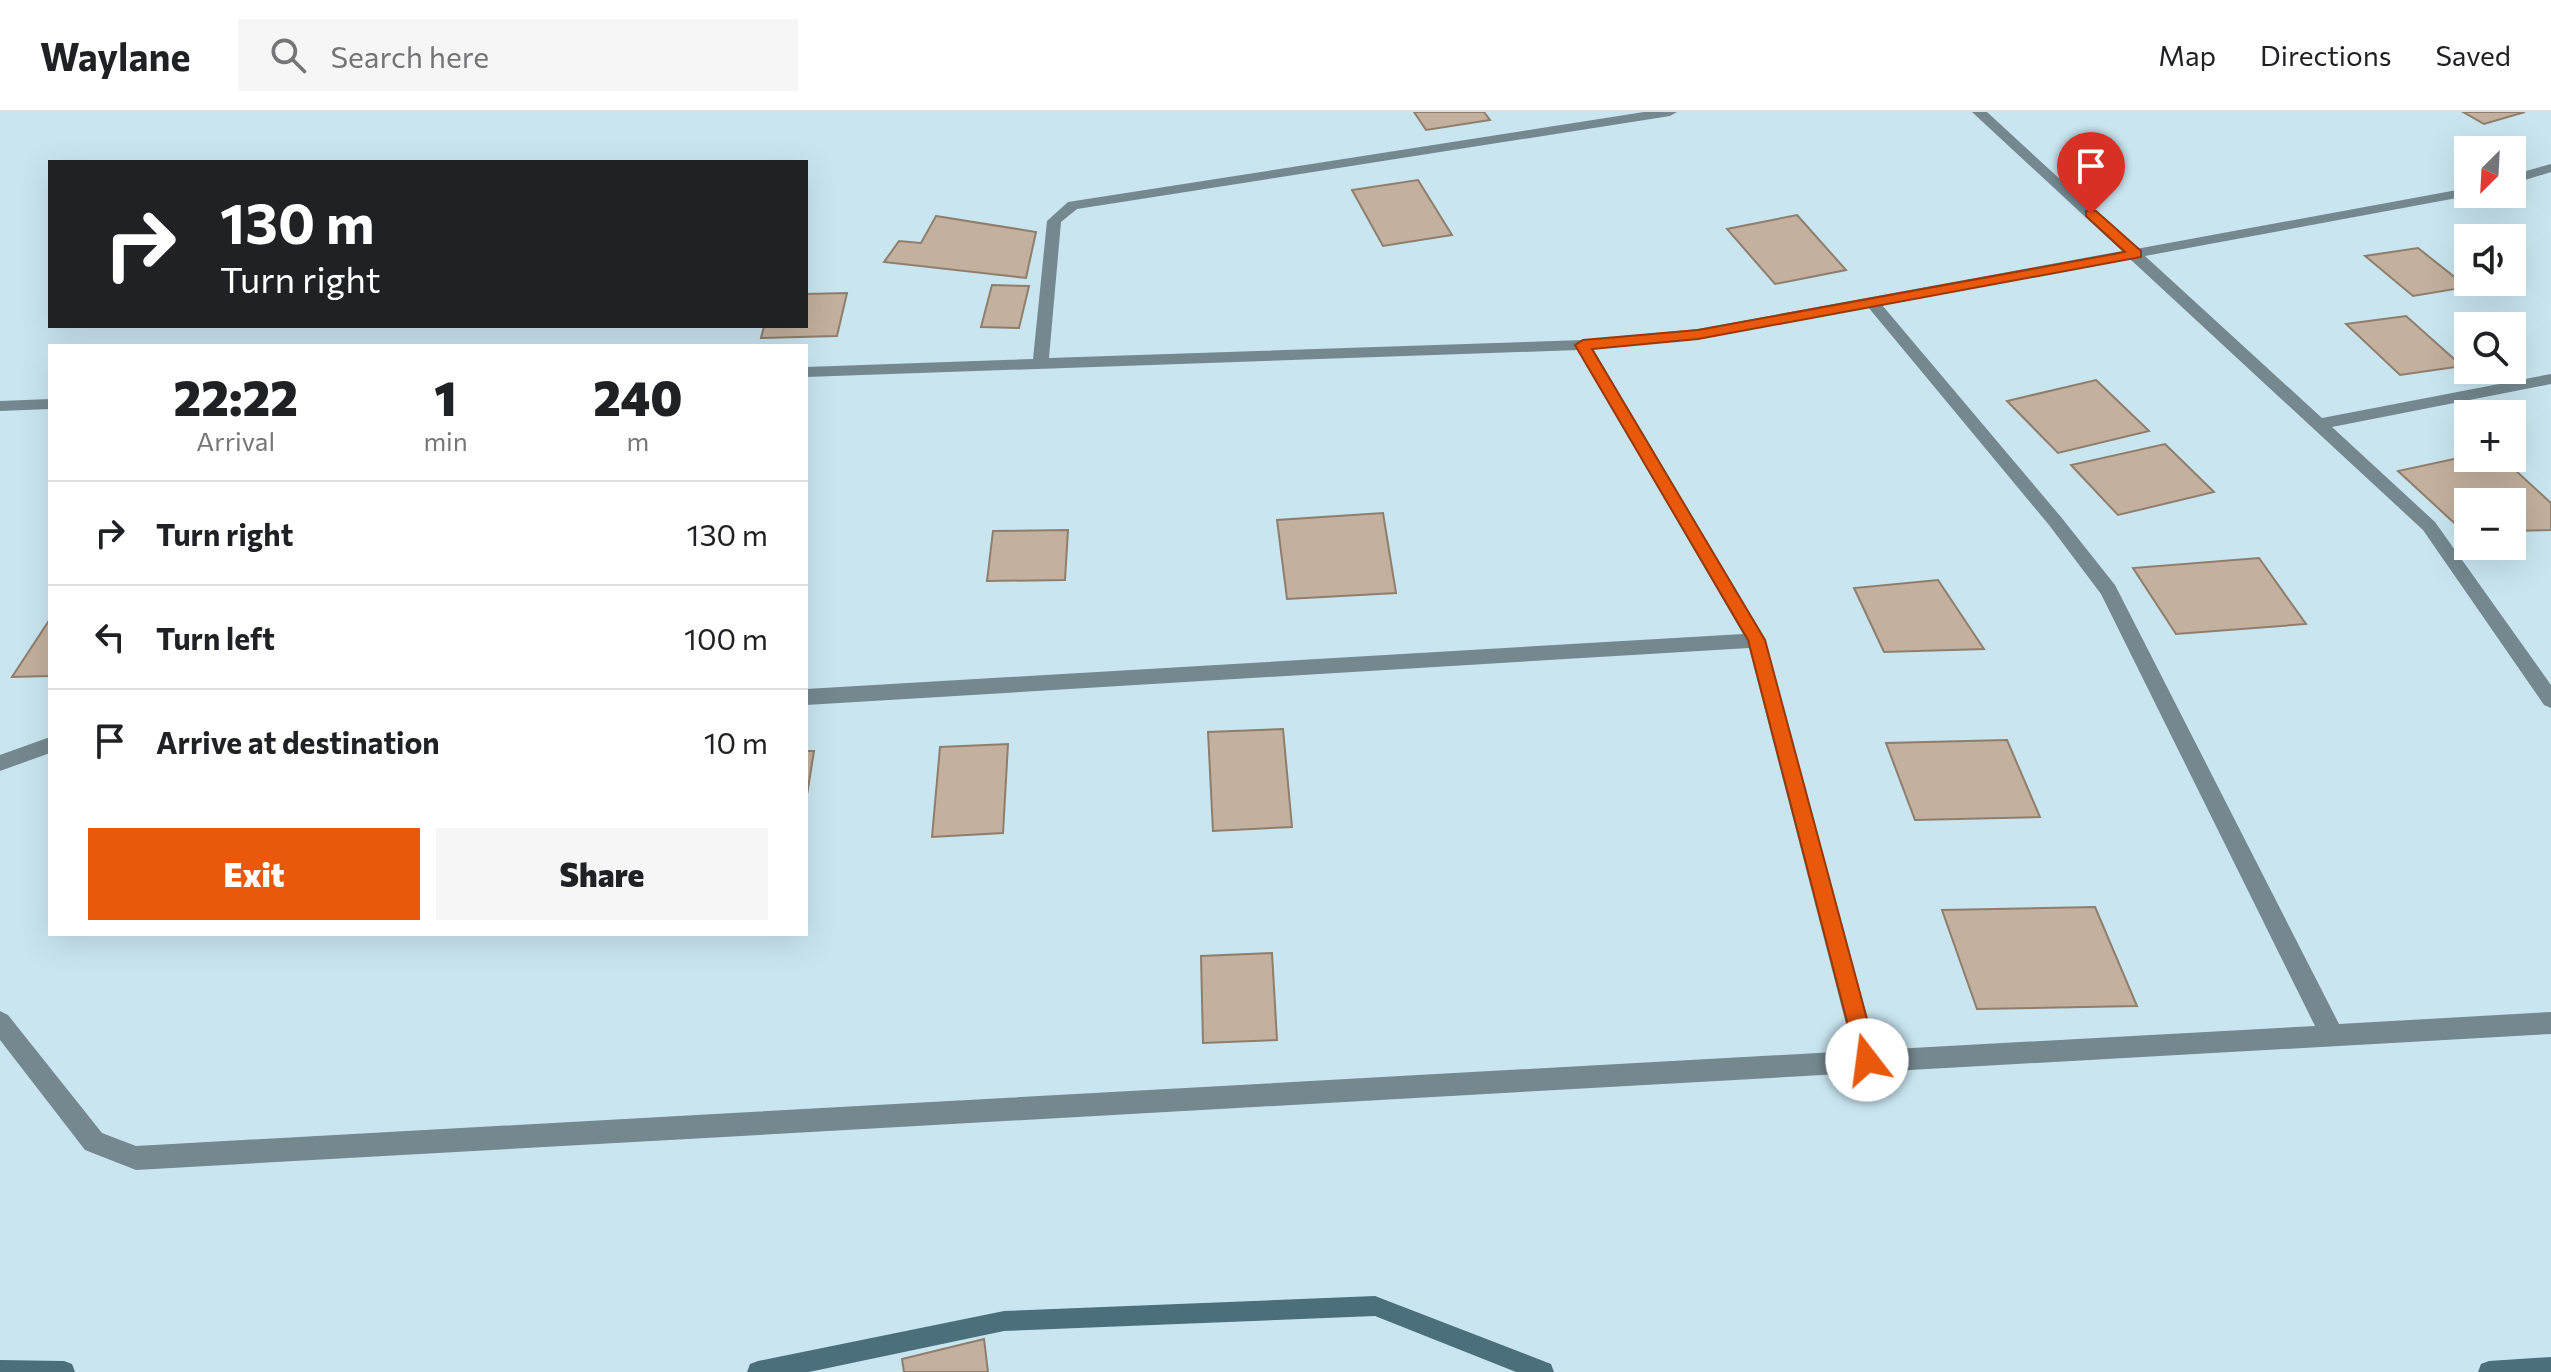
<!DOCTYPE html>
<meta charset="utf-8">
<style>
body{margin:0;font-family:Commissioner,sans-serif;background:#f6f6f6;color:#202124;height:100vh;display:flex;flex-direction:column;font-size:30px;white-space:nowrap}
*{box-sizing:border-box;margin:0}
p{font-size:26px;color:#757577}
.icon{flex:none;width:44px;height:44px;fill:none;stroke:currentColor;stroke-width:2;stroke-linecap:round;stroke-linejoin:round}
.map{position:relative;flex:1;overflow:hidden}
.sheet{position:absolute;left:48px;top:232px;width:760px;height:592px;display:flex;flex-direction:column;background:#fff;border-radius:0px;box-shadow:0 8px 32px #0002}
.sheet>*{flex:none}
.top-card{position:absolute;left:48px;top:48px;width:760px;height:168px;border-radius:0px;box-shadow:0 8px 32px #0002;background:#202124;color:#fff;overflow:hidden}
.needle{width:52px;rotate:204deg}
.tools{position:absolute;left:2454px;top:24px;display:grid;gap:16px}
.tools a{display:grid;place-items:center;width:72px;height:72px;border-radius:0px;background:#fff;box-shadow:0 8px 32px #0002;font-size:40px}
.pin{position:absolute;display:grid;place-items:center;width:68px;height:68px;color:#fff;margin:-82px -34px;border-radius:50% 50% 50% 0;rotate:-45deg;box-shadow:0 0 8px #0007}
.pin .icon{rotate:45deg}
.me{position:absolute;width:88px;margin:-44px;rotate:345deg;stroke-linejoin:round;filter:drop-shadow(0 0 6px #0008)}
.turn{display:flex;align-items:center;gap:28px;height:168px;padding:0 40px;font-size:36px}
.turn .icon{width:104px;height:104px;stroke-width:2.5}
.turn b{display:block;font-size:56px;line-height:68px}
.eta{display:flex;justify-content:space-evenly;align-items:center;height:136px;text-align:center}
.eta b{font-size:48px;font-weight:800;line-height:56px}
.action{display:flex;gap:16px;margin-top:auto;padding:16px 40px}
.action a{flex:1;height:92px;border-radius:0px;background:#ea580c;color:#fff;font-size:32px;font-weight:800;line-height:92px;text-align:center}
.action a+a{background:#f6f6f6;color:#202124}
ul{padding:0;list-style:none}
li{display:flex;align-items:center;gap:24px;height:104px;padding:0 40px;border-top:2px solid #e0e0e0}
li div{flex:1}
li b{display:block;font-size:30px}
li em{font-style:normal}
header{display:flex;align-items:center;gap:48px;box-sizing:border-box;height:112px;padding:0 40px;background:#fff;border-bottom:2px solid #e0e0e0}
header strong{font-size:38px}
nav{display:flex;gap:44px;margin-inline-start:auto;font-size:28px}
.search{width:560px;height:72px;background:#f6f6f6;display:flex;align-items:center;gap:20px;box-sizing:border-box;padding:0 28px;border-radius:0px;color:#757577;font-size:30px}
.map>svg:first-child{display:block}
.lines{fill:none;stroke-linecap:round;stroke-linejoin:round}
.stream{fill:#4b6f7b;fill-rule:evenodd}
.building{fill:#c3b09e;stroke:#8f7e6c;stroke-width:2}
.minor{fill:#75888f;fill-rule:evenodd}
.route{fill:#ea580c;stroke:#983908;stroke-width:2}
</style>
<header>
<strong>Waylane</strong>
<div class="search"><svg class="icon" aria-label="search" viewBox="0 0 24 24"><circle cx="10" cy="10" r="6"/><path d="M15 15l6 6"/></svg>Search here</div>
<nav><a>Map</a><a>Directions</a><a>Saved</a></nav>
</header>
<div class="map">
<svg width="2551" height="1260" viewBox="0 0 2551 1260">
<rect width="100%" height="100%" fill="#c9e6f0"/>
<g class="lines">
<!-- stream -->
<g class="stream">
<polygon points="1375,1184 1551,1252 1554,1260 1516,1260 1375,1204 1004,1219 809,1260 747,1260 750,1252 758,1249 1004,1199"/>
<polygon points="2551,1245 2551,1260 2478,1260 2481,1252 2489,1249"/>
<polygon points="0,1248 64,1249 72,1252 75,1260 0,1260"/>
</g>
</g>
<!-- building -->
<g class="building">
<polygon points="1414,0 1484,0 1490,8 1426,18"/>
<polygon points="2463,0 2525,0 2484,12"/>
<polygon points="1418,68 1452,123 1383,134 1352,78"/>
<polygon points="1797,103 1846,158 1775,172 1727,117"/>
<polygon points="936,104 1036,120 1026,166 884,150 899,129 921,131"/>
<polygon points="2418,136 2467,175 2413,184 2365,144"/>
<polygon points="992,173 1029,174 1019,216 981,215"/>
<polygon points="847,181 837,224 761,226 764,214 806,214 806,182"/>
<polygon points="2406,204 2462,254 2400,263 2346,212"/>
<polygon points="2096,268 2149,319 2058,341 2007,289"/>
<polygon points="2165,332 2214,380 2118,403 2071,353"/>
<polygon points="2468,344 2502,346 2551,391 2551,418 2512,419 2512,390 2468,390 2465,421 2398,359"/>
<polygon points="1383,401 1396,481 1287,487 1277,408"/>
<polygon points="1068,418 1065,468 987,469 993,419"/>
<polygon points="2259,446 2306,512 2176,522 2133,456"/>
<polygon points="1938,468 1984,537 1884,540 1854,476"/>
<polygon points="50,507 50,564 12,565"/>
<polygon points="1283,617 1292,715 1213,719 1208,620"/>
<polygon points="2007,628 2040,705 1915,708 1886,631"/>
<polygon points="1008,632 1003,721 932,725 940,635"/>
<polygon points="806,639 814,639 806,689"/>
<polygon points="2095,795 2137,894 1977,897 1942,798"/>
<polygon points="1272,841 1277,928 1203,931 1201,844"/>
<polygon points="984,1227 988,1260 904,1260 902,1247"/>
</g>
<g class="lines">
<!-- minor -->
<g class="minor">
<path d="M1644,0H1677L1670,4L1077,97L1061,110L1049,246L1583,228L1698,217L2122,139L1972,0H1987L2136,137L2468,76V82L2473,83L2145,144L2322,306L2551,262V272L2332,315L2435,410L2551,573V596L2544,593L2423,418L2130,147L1882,193L2061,405L2115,473L2339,912L2551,900V922L136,1058L85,1038L0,928V899L8,903L102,1021L136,1034L1853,939L1749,536L806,593V577L1743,522L1578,238L806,265V255L1033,247L1047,109L1068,90ZM1868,195L2049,413L2101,482L2315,914L1876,938L1765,528L1593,237L1698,227Z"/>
<polygon points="2551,52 2551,60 2512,72 2512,63"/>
<polygon points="50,287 50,297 0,299 0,289"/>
<polygon points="50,625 50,641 0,659 0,643"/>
</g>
</g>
<!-- route -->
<polygon class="route" points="2086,99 2096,99 2141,139 2141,145 1698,227 1592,237 1765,528 1878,948 1875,955 1867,958 1860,955 1857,948 1748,528 1575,233 1583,228 1698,218 2125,140 2086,104"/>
</svg>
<div class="tools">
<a><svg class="needle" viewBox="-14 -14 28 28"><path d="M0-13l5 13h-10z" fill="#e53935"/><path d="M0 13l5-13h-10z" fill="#757577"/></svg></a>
<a><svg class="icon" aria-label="sound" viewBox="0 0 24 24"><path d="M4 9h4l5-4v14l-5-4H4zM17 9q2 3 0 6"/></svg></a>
<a><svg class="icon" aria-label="search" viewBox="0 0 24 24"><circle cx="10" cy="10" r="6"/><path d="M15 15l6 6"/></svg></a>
<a>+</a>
<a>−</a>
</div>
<div class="pin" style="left:2091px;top:102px;background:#d93025"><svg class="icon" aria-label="arrive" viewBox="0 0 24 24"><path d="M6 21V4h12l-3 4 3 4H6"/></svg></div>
<svg class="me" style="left:1867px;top:948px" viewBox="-20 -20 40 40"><circle r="19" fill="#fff"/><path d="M0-13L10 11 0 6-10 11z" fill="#ea580c"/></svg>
<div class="top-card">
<div class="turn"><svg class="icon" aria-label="right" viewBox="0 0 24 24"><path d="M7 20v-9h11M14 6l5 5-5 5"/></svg><div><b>130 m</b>Turn right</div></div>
</div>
<section class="sheet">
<div class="eta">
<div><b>22:22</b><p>Arrival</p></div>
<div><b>1</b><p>min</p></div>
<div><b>240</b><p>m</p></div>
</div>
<ul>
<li><svg class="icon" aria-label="right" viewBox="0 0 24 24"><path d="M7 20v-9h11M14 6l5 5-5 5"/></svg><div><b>Turn right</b></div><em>130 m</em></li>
<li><svg class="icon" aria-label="left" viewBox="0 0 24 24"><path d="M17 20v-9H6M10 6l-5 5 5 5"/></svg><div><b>Turn left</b></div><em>100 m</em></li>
<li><svg class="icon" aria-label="arrive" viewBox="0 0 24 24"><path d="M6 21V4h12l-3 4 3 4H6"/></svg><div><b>Arrive at destination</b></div><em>10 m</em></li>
</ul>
<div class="action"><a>Exit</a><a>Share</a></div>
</section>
</div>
